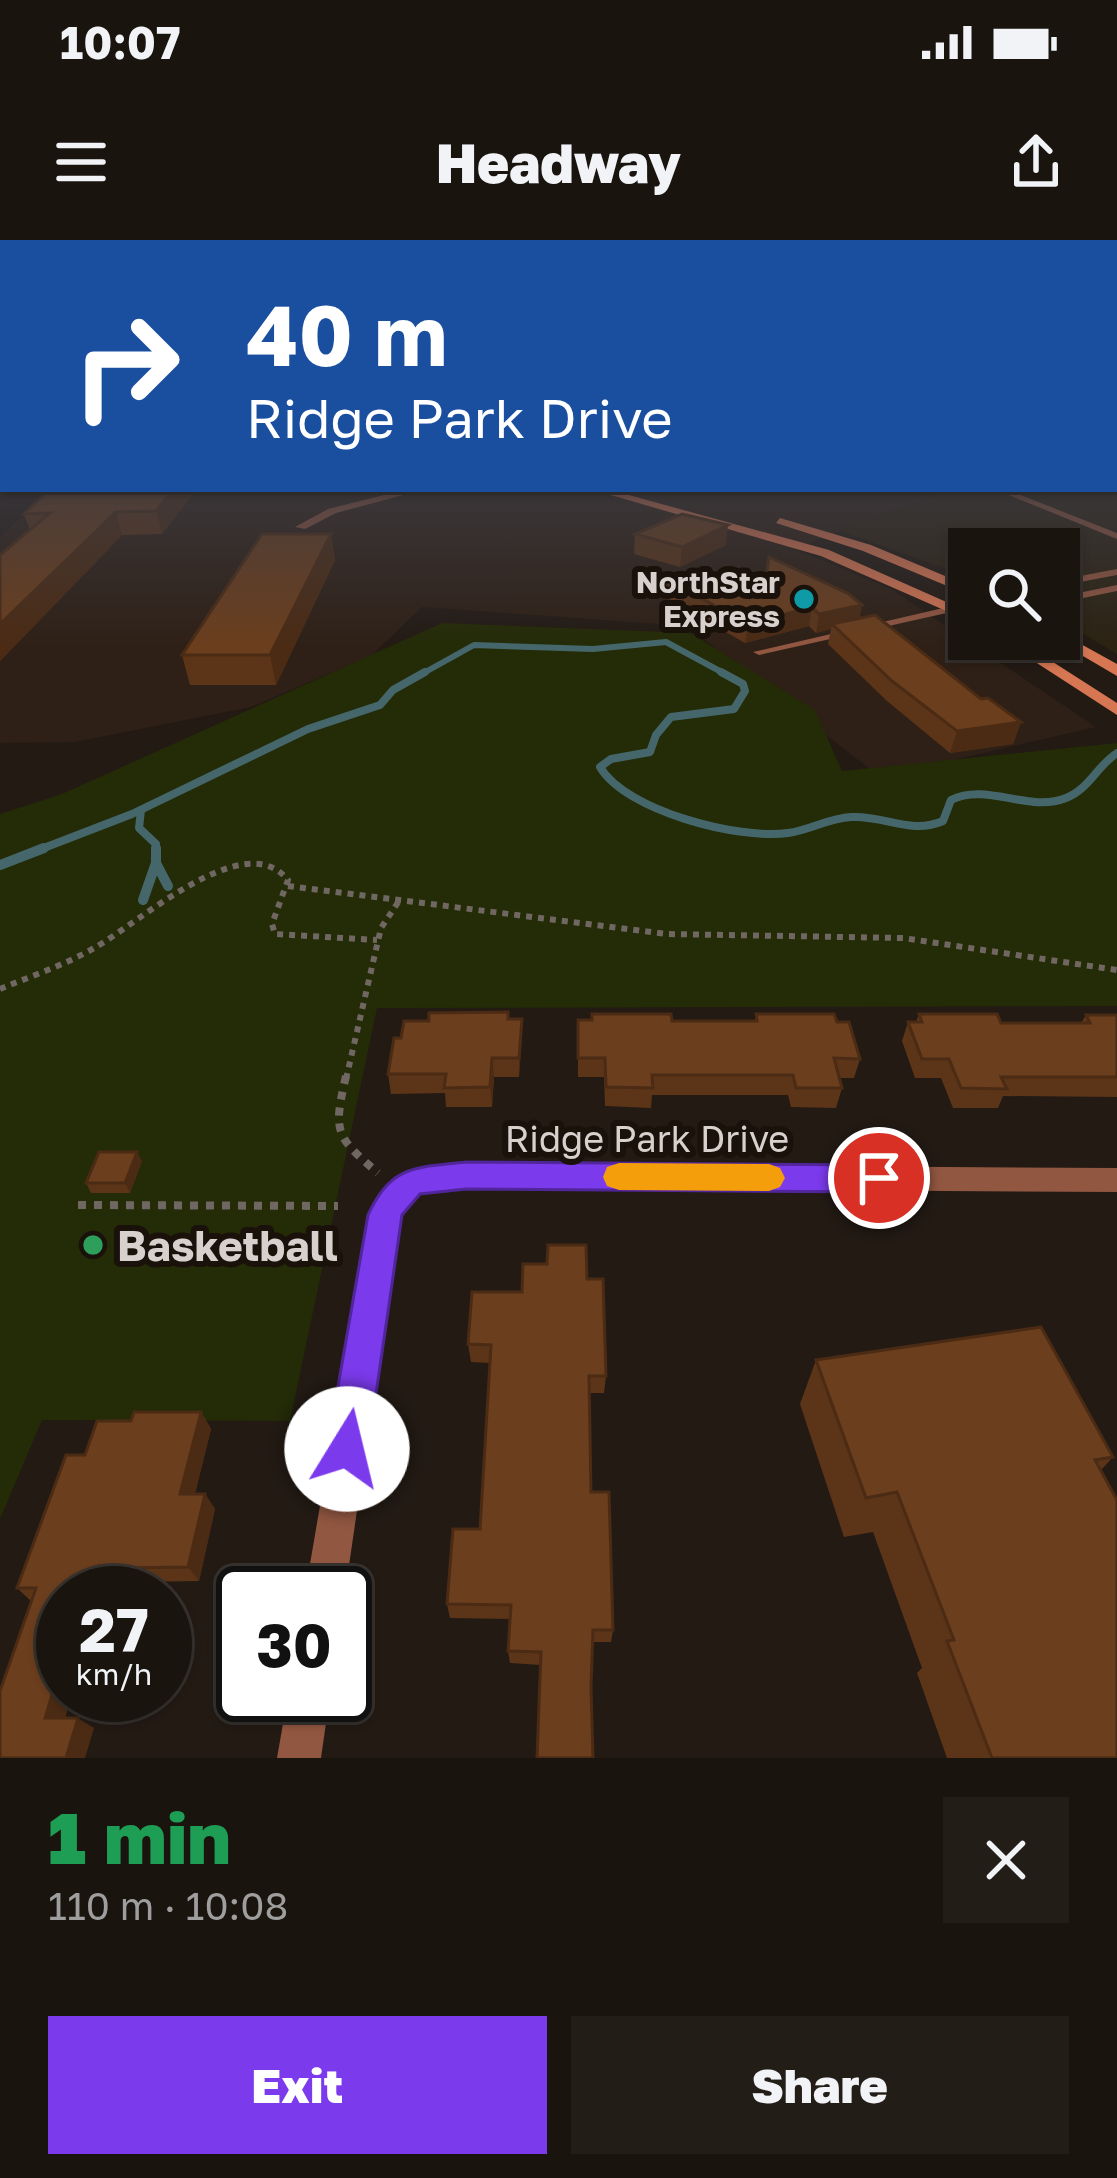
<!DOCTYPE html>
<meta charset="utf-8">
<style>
body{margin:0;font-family:"Golos Text",sans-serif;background:#231d18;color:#f1f3f6;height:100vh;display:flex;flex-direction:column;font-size:45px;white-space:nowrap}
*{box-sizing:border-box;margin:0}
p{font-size:39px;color:#9f9e9e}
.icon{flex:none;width:66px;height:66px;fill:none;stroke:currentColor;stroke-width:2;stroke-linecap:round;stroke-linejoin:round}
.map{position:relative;height:1518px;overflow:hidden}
.drawer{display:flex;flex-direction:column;background:#1a140f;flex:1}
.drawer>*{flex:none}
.top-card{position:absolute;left:0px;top:0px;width:1119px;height:252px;box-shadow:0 3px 9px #0004,0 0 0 3px #38332f;background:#1a4fa0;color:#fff;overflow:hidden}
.buttons{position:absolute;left:948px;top:288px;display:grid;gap:24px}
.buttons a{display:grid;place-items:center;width:132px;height:132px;border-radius:0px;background:#1a140f;box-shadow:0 3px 9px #0004,0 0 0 3px #38332f;font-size:60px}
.speed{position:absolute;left:36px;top:1326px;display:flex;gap:24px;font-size:60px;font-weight:700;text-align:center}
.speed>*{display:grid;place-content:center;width:156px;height:156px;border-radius:50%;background:#1a140f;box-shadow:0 3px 9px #0004,0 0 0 3px #38332f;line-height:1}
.speed small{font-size:30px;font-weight:400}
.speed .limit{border:6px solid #111;border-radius:18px;background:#fff;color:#111}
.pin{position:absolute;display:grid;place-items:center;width:102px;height:102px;color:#fff;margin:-51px;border:6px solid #fff;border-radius:50%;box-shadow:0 3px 12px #0007}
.me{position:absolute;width:132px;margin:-66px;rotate:9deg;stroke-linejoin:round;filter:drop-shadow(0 0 9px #0008)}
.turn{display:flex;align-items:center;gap:42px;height:252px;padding:0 48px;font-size:54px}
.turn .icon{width:156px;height:156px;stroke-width:2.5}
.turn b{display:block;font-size:84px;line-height:102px}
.round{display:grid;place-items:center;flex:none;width:126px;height:126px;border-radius:0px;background:#231d18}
.summary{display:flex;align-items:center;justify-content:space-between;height:204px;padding:0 48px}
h1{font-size:72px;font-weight:800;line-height:90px;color:#1e9e55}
.cta{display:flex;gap:24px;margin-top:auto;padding:24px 48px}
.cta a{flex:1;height:138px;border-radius:0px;background:#7c3aed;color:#fff;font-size:48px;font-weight:800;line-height:138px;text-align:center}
.cta a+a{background:#231d18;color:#f1f3f6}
.status{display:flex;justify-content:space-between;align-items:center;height:84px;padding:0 60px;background:#1a140f;direction:ltr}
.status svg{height:33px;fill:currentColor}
header{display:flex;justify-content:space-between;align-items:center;height:156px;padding:0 48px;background:#1a140f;font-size:54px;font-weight:800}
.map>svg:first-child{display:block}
.built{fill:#2e2016}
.education{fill:#2b2212}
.green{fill:#242b07}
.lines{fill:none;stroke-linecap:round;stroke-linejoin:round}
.stream-far2{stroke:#45676b;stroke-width:6}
.stream-far1{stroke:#45676b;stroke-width:8}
.stream{stroke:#45676b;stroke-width:10}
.path-far1{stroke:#706762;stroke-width:6;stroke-dasharray:6 6;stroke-linecap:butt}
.path{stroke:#706762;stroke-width:8;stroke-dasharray:8 8;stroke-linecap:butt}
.lane{fill:#925741;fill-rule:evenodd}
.street{fill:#925741;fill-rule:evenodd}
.secondary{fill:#d67653;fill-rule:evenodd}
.wall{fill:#5c3519}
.shaded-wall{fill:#4b2b14}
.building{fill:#6b3e1d;stroke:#4b2b14;stroke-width:3}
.route{fill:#7c3aed;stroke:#51269a;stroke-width:3}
.slow{fill:#f59e0b}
.culture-dot{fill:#0f9aa8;stroke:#1a110b;stroke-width:4.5}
.leisure-dot{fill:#2e9e5b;stroke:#1a110b;stroke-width:4.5}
.labels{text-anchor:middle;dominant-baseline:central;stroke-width:12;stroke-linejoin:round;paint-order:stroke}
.far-poi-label{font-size:30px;font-weight:bold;fill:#d7d0cc;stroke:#1a110b;text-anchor:end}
.street-label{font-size:36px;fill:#d7d0cc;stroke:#1a110b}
.near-poi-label{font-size:42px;font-weight:bold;fill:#d7d0cc;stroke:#1a110b;text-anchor:start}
</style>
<div class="status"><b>10:07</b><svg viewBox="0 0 49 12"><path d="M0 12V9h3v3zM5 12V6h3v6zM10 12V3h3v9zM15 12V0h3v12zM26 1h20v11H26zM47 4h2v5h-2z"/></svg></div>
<header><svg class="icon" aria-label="menu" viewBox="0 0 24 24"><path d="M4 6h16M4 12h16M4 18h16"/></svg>Headway<svg class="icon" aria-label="share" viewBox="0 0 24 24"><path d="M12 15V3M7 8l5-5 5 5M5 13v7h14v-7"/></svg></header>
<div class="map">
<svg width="1117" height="1518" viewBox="0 0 1117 1518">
<rect width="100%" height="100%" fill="#231a14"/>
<!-- built -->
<polygon class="built" points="52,249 927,249 933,256 794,309 889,348 1096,487 880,537 687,386 422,367 372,415 251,467 75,502 0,503 0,297"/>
<!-- education -->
<polygon class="education" points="1117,194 1117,414 1065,383 1063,370 1080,365 1059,355 1059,309 969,309 969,337 840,291 932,257 927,249 1116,249"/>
<!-- green -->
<polygon class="green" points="442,383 690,393 815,470 842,531 1117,503 1117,766 377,768 290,1181 42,1180 0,1279 0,574 62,554"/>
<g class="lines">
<!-- stream-far2 -->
<polyline class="stream-far2" points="420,435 474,405 593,409 666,402 727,435"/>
<!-- stream-far1 -->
<g class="stream-far1">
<path d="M721,432L743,444L745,451L734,469L671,477L656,495L650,512L611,519L600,527C626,571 739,600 788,593C810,590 829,578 851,577C885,575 910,595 943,581L951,560C987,542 1028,573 1066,558C1089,549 1097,526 1117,513"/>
<polyline points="141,570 139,588 156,604 156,611"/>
<polyline points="36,611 132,574 308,489 380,465 393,450 425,432"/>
</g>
<!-- stream -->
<g class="stream">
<polyline points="156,623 168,646"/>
<polyline points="0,625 44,608"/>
<polyline points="143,660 156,623 156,608"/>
</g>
<!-- path-far1 -->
<g class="path-far1">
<polyline points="288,646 667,694 903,698 1117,730"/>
<path d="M0,749C31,736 65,725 94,708C137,685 244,585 288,640L272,684L275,694L377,700"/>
<polyline points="346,839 381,688 399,661"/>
</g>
<!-- path -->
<g class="path">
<path d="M346,836C333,892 335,896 378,933"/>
<polyline points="78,965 338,966"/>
</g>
<!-- lane -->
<g class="lane">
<polygon points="994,249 1005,249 1117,293 1117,299"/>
<polygon points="1117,329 1117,335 1059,346 1059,340"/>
<polygon points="1117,345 1117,351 1059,363 1059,357"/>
<polygon points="969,362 969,368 759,415 753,412"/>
</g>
<!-- street -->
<g class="street">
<polygon points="408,249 426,249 336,273 305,289 295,287 328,269"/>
<path d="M453,924L1117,928V952L466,948L418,954L400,975L345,1353H305L370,975C388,938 412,926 453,924Z"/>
<polygon points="288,1455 330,1455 321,1518 277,1518"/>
</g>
<!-- secondary -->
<g class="secondary">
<polygon points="590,249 607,249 829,310 969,372 969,381 821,316"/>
<polygon points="780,278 871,305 969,346 969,355 863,311 776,283"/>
<polygon points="1059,392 1117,424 1117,436 1054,399 1059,399"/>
<polygon points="1000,399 1017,399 1117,463 1117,475"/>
</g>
</g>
<!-- wall -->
<g class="wall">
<polygon points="197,249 162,294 122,295 0,421 0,315 30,290 24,274"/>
<polygon points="331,294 335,320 276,445 190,445 182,415"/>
<polygon points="635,294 726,305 680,327 634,314"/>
<polygon points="668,340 862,365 859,379 981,459 1021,482 1013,504 950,513 887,461 828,404 831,389 816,393 809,386 745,403 667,358"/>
<polygon points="756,774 837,782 860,819 854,838 839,838 842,848 836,868 791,867 788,855 652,855 651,868 605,866 604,837 578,837 578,780 755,781"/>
<polygon points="919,774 1001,783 1081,783 1086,775 1117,775 1117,857 1003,856 998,868 953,868 941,838 915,838 902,801 908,782 916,782"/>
<polygon points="508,779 522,779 519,837 494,837 492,867 446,867 445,853 391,854 388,834 401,798"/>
<polygon points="142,921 130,953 91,953 86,943"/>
<polygon points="587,1039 606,1136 604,1153 589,1153 591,1252 613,1390 611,1402 592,1402 540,1425 510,1423 508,1411 510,1379 450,1378 447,1364 480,1289 490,1123 471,1122 468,1104 522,1052"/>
<polygon points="816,1120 1113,1217 1101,1230 1117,1518 947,1518 917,1433 922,1428 873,1292 844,1297 800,1164"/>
<polygon points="201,1172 211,1189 195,1254 205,1254 215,1269 199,1341 136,1342 63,1353 63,1455 71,1455 65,1478 94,1488 0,1518 31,1361 17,1348 85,1215"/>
</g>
<!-- shaded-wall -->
<g class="shaded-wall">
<polygon points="174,249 197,249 162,294 156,271"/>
<polygon points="116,272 122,295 0,421 0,384"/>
<polygon points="728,285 726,305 680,327 682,307"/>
<polygon points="331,294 335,320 276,445 270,415"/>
<polygon points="862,365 858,383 832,384 831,389 816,393 819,374"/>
<polygon points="812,367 809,386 745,403 748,384"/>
<polygon points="1021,482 1013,504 950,513 957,491"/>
<polygon points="522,779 522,799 519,837 519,818"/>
<polygon points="492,818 494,837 492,867 490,847"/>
<polygon points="137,912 142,921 130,953 125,943"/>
<polygon points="201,1172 211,1189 191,1269 180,1254"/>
<polygon points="205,1254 215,1269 199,1341 188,1327"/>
<polygon points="123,1328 136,1342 133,1353 116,1353"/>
<polygon points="63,1419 63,1455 71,1455 61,1488 45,1478"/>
<polygon points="78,1478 94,1488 85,1518 66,1518"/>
</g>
<!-- building -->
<g class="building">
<polygon points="50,249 174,249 156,271 116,272 0,384 0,315 50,273 24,274"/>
<polygon points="682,274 728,285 682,307 635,294"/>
<polygon points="262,294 331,294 270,415 182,415"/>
<polygon points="769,317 849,354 862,365 819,374 812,367 748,384 668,340 765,345"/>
<polygon points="875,375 981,459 988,458 1021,482 957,491 892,441 832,384"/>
<polygon points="508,772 508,779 522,779 519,818 492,818 490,847 444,848 446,834 388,834 394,798 401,798 404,781 429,781 429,773"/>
<polygon points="592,774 671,774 672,781 757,781 756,774 834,774 837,782 849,782 860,819 834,818 842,848 796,848 793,835 652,835 653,848 606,847 605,818 578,818 578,780 592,780"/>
<polygon points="919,774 997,774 1001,783 1090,783 1086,775 1117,775 1117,837 1001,837 1007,849 961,848 949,819 922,819 908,782 922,782"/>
<polygon points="99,912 137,912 125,943 86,943"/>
<polygon points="548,1005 586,1005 587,1039 603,1039 606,1136 589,1136 591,1252 609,1252 613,1390 593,1390 591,1447 593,1518 537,1518 541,1412 508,1411 511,1365 447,1364 453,1289 480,1289 491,1105 468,1104 472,1052 522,1052 523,1024 547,1024"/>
<polygon points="1041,1087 1113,1217 1095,1220 1117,1260 1117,1518 992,1518 947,1401 954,1400 897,1252 866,1258 816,1120"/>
<polygon points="134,1172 201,1172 180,1254 205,1254 188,1327 123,1328 116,1353 63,1353 63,1419 45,1478 78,1478 66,1518 0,1518 0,1451 36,1348 17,1348 66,1215 85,1215 97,1181 131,1181"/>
</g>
<!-- sky -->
<linearGradient id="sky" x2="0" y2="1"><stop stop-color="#130e0b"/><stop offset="0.48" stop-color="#3f3e45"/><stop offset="1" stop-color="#3f3e45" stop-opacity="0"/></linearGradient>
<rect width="1117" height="407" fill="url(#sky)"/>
<!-- route -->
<path class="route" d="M466,922L879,925L891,929L896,938L891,948L879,952L466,949L420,954L402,975L368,1209L362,1224L347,1230L333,1224L327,1209L368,975C391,924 416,928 466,922Z"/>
<!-- slow -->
<polygon class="slow" points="619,923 769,924 780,928 785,938 780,947 769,951 619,950 607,946 603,937 607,927"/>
<!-- markers -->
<circle class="culture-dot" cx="804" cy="359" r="12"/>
<circle class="leisure-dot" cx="93" cy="1005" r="12"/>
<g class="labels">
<!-- far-poi labels -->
<g class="far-poi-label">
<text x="780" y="342">NorthStar<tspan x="780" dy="34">Express</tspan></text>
</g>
<!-- street labels -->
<g class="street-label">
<text x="647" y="898">Ridge Park Drive</text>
</g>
<!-- near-poi labels -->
<g class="near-poi-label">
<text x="117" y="1005">Basketball</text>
</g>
</g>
</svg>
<div class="buttons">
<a><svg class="icon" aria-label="search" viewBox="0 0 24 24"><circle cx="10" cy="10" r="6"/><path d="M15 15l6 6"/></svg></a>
</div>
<div class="speed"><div>27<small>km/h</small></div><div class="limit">30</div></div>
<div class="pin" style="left:879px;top:938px;background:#d93025"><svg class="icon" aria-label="arrive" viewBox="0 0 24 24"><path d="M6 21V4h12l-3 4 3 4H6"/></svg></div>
<svg class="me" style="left:347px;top:1209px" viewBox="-20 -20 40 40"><circle r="19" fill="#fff"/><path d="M0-13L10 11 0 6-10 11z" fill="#7c3aed"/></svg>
<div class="top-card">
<div class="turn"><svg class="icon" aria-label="right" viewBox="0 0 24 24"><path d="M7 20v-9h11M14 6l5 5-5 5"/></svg><div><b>40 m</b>Ridge Park Drive</div></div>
</div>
</div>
<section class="drawer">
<div class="summary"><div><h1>1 min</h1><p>110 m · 10:08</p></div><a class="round"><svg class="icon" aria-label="close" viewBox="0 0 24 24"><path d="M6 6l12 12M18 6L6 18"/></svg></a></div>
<div class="cta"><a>Exit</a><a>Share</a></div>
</section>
